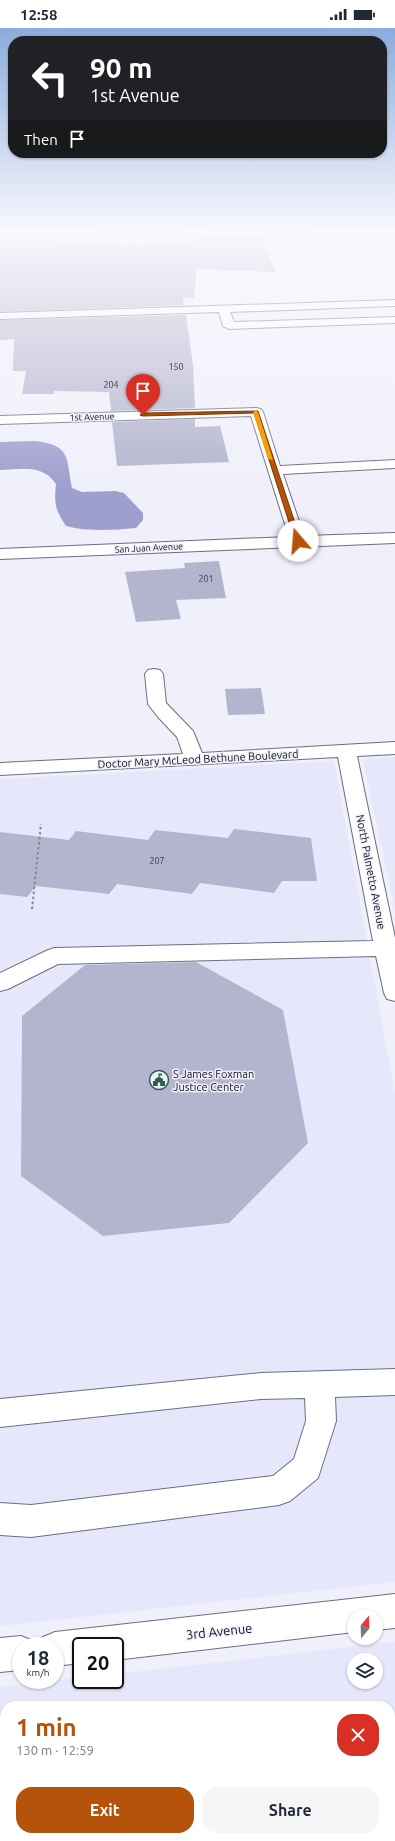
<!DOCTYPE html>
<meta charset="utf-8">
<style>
body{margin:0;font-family:Ubuntu,sans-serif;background:#f6f6f7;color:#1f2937;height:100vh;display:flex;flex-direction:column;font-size:15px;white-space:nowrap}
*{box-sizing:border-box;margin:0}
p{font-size:13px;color:#747a83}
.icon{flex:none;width:22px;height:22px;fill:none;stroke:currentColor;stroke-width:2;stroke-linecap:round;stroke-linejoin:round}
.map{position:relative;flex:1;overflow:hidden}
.panel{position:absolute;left:0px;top:1673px;width:395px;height:140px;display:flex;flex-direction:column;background:#fff;border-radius:16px 16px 0 0;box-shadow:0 1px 3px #0004}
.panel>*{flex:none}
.guide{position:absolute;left:8px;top:8px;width:379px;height:122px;border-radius:16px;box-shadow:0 1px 3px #0004;background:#202124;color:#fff;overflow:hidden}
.needle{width:26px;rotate:19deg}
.buttons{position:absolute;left:347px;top:1581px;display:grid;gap:8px}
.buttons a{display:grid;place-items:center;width:36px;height:36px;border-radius:50%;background:#fff;box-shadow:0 1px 3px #0004;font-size:20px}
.speed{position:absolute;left:12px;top:1609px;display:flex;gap:8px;font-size:20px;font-weight:700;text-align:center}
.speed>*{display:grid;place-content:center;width:52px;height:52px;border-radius:50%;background:#fff;box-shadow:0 1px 3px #0004;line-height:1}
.speed small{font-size:10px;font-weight:400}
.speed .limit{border:2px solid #111;border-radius:6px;background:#fff;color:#111}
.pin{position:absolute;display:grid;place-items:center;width:34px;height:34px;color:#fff;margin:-41px -17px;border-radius:50% 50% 50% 0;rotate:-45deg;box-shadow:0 0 4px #0007}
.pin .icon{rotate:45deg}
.me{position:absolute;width:44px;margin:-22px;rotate:342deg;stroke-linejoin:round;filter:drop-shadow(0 0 3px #0008)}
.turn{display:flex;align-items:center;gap:14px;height:84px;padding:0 16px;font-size:18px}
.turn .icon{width:52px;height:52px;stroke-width:2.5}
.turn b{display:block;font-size:28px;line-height:34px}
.then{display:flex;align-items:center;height:38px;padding:0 16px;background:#0003;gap:8px;font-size:15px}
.round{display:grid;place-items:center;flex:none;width:42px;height:42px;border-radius:16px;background:#f6f6f7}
.headline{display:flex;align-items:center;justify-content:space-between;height:68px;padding:0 16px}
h1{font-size:24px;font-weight:700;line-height:30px;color:#b45309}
.action{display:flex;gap:8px;margin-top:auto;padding:8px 16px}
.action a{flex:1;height:46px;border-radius:16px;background:#b45309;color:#fff;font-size:16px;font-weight:700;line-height:46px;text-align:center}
.action a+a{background:#f6f6f7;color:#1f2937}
.status{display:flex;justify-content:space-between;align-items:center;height:28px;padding:0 20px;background:#fff;direction:ltr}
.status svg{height:11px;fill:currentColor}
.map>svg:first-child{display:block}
.built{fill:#e7e7fc;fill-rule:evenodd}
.water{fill:#9f9fcd}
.building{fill:#b4b4ce}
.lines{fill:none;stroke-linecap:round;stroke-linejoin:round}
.minor-casing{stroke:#6c6c84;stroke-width:2}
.path{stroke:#868690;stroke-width:2;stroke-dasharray:2.5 2.5;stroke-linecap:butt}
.minor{fill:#fff;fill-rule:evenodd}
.route{fill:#b45309;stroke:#753606}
.slow{fill:#f59e0b}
.labels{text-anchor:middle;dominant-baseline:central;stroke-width:3;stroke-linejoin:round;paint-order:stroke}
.number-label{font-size:9px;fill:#3a3a46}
.far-street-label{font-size:9px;fill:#111119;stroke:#f0f0fb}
.street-label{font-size:11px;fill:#111119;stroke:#f0f0fb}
.poi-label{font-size:11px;fill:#111119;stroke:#f0f0fb;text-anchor:start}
.near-street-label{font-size:13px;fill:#111119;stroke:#f0f0fb}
</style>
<div class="status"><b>12:58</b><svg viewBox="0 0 49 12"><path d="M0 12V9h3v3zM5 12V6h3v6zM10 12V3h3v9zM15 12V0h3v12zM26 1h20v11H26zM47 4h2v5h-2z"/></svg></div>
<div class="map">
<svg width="395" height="1813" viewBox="0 0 395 1813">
<rect width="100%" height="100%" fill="#f0f0fb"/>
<!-- built -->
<g class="built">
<polygon points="395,729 395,882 363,731"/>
<polygon points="334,733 395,1066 395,1554 0,1598 0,751"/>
<path d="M395,1614V1813H0V1659L81,1649V1652H115V1646ZM354,1632H376V1654H354ZM5,1678H390V1808H5Z"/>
</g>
<!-- water -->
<path class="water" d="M35,413C71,417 66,429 72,460L82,464L115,463L124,465L143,485V492L136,500C113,502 89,504 66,498C55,482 54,475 56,456C43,436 21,441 0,442V414Z"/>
<!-- building -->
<g class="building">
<polygon points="0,204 65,206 61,214 122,214 122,217 194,214 194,211 261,209 276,244 197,241 194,270 183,269 184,277 0,284"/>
<polygon points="186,287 193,337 195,380 111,383 109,364 54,363 54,366 22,366 26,343 13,343 14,311 0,312 0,292"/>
<polygon points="195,391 195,399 220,398 229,434 117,438 112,394"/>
<polygon points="219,533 226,570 176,572 181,591 136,594 125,544 185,540 184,535"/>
<polygon points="261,660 265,686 228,687 225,661"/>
<polygon points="234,801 311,810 317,853 282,853 274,865 200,855 192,866 117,856 109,866 36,858 27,869 0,866 0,804 69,812 76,803 148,812 155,802 228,810"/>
<polygon points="196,934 283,982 308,1115 229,1195 103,1208 21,1148 22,988 85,937"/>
</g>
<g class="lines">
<defs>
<g id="minor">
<path d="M99,203L190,205L308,203L303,206C235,209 172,213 104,206Z"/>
<polygon points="395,272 395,278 230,284 234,294 395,289 395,295 229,301 223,298 219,284 0,291 0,285"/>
<polygon points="256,380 261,381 263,384 280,438 395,432 395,440 283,446 304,508 395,505 395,515 0,531 0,521 289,509 251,388 0,396 0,388"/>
<polygon points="154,641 160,642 163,646 166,675 193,703 202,725 395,714 395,726 357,728 395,910 395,973 387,971 384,965 376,928 58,936 8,961 0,963 0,945 46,923 54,920 373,913 338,729 0,747 0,735 183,726 177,709 158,689 148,676 145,646 148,642"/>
<polygon points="395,1341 395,1367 335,1369 336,1393 318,1450 290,1473 279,1477 31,1509 0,1507 0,1475 31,1477 273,1448 294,1431 306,1393 305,1370 261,1371 0,1399 0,1371 261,1345"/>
<polygon points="395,1566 395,1600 376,1602 376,1588 354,1588 354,1604 115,1632 115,1618 81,1618 81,1635 55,1638 55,1618 39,1618 43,1609 55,1604"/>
<polygon points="21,1608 33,1613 35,1618 21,1618 21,1642 0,1644 0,1610"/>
</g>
</defs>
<!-- minor casing -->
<use href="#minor" class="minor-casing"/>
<!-- path -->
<polyline class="path" points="32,881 41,796"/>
<!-- minor -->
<use href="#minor" class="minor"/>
</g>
<!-- sky -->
<linearGradient id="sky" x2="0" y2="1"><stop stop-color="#8bacdd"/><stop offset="0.44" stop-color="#f8f8fd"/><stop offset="1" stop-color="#f8f8fd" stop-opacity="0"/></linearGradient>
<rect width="395" height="457" fill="url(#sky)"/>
<!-- route -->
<polygon class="route" points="258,383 301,513 300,515 295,513 254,385 143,388 140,387 143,385"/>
<!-- slow -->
<polygon class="slow" points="256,382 258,384 273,432 268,431 253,384"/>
<!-- icons -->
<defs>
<symbol id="civic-ring" viewBox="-11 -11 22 22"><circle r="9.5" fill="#f0f0fb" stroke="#29624b" stroke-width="1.5"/><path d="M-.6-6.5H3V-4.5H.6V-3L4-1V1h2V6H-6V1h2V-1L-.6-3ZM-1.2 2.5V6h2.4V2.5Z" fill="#29624b"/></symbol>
</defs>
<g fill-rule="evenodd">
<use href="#civic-ring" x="148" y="1041" width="22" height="22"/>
</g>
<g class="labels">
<!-- number labels -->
<g class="number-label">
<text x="176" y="339">150</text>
<text x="111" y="357">204</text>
<text x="206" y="551">201</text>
<text x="157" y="833">207</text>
</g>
<!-- far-street labels -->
<g class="far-street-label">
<text transform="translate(92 389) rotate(-2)">1st Avenue</text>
<text transform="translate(149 520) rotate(-3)">San Juan Avenue</text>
</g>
<!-- street labels -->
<g class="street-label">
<text transform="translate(198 731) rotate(-3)">Doctor Mary McLeod Bethune Boulevard</text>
<text transform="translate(371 844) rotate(79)">North Palmetto Avenue</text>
</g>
<!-- poi labels -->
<g class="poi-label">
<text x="173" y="1046">S James Foxman<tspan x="173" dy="13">Justice Center</tspan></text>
</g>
<!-- near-street labels -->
<g class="near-street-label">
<text transform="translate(219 1603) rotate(-6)">3rd Avenue</text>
</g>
</g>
</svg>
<div class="buttons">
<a><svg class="needle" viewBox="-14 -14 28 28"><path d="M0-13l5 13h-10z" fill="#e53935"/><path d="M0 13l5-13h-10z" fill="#747a83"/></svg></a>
<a><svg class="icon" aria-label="layers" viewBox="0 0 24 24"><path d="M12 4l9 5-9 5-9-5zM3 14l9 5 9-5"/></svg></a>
</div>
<div class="speed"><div>18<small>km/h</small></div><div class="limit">20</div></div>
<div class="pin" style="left:143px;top:387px;background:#d93025"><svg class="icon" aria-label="arrive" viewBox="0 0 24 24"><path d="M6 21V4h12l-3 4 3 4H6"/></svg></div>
<svg class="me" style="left:298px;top:513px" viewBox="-20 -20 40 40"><circle r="19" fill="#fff"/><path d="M0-13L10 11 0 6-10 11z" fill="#b45309"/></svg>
<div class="guide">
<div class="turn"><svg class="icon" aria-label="left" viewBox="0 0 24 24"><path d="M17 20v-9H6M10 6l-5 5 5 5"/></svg><div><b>90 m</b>1st Avenue</div></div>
<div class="then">Then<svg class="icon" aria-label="arrive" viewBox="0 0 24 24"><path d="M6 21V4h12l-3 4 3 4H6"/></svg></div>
</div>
<section class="panel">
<div class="headline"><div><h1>1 min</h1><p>130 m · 12:59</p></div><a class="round" style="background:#d93025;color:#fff"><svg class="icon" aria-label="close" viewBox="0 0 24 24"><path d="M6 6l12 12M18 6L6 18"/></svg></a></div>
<div class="action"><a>Exit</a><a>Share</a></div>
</section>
</div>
